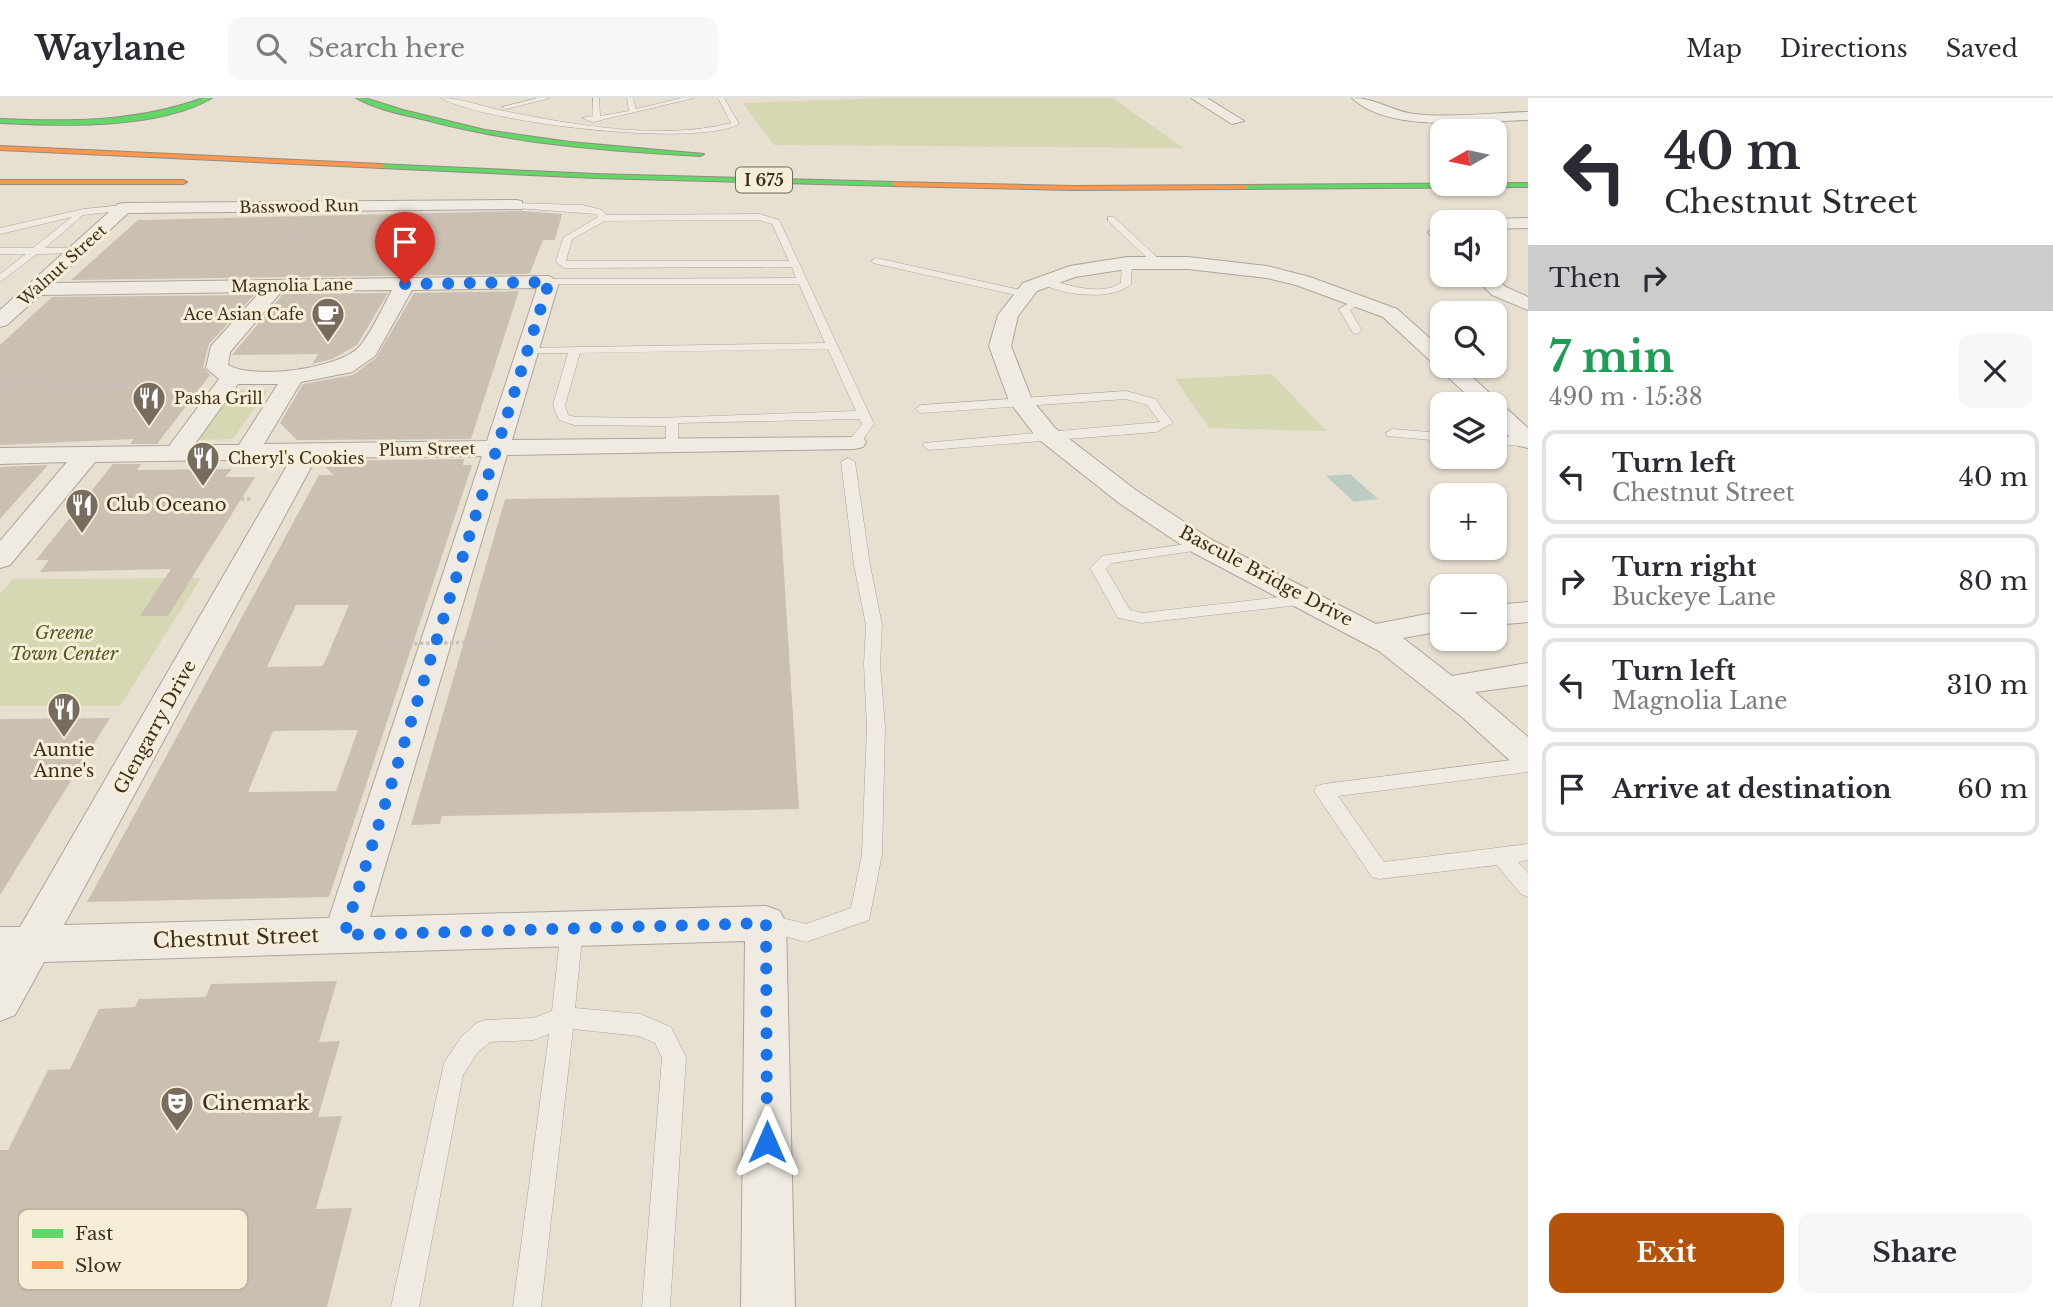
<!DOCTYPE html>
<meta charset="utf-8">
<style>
body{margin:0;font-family:"Libre Baskerville",serif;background:#f7f7f7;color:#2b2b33;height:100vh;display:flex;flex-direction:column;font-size:26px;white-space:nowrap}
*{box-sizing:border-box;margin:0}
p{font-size:23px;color:#7c7c81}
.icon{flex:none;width:38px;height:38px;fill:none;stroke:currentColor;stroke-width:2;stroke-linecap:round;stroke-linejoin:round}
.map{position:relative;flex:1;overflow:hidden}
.panel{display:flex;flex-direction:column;background:#fff;width:525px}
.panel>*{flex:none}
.banner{background:#fff;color:#2b2b33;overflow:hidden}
.needle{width:46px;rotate:261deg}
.buttons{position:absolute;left:1430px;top:21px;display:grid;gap:14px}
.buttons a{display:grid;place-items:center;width:77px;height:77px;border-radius:14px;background:#fff;box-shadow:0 2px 5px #0004;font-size:35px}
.pin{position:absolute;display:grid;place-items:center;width:60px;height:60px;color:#fff;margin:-72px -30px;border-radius:50% 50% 50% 0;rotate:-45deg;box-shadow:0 0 7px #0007}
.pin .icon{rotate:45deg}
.me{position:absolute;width:77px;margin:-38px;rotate:0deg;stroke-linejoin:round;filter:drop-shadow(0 0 5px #0008)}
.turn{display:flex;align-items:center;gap:24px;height:147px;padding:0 21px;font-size:32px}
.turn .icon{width:91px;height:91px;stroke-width:2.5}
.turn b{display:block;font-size:49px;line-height:60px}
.then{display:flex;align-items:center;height:66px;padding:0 21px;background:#0003;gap:14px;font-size:26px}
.round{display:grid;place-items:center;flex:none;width:74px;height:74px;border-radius:14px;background:#f7f7f7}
.overview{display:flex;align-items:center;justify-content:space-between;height:119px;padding:0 21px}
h1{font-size:42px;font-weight:800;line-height:52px;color:#1e9e55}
.button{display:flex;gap:14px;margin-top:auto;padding:14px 21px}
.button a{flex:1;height:80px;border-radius:14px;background:#b45309;color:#fff;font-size:28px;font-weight:800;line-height:80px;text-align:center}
.button a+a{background:#f7f7f7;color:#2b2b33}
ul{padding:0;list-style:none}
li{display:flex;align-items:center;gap:21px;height:94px;margin:0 14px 10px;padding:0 7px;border:4px solid #e1e1e2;border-radius:14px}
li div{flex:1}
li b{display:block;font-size:26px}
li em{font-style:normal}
header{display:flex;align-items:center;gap:42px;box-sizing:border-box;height:98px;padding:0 35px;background:#fff;border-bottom:2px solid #e1e1e2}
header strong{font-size:33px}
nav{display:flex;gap:38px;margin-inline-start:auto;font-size:24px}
.search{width:490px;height:63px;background:#f7f7f7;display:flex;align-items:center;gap:18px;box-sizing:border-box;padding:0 24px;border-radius:14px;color:#7c7c81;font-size:26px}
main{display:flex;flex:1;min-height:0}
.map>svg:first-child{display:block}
.green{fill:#d6d7b3}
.water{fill:#bcccc2}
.building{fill:#cbbfb2;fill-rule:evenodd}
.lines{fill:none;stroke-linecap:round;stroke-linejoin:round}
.lane-casing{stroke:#ada599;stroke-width:1}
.street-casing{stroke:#ada599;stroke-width:2}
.fast-casing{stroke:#928b80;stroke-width:2}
.slow-casing{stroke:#928b80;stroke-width:2}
.path-far1{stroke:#c8c2b9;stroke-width:2.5;stroke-dasharray:2.5 2;stroke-linecap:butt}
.path{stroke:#c8c2b9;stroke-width:3.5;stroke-dasharray:3.5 2.5;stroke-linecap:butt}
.lane{fill:#efebe3;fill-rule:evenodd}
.street{fill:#efebe3;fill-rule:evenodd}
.fast{fill:#63d668;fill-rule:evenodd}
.slow{fill:#ff974d;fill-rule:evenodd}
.path-bridge{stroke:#c8c2b9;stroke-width:3.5;stroke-dasharray:3.5 2.5;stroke-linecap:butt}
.route{stroke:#1a73e8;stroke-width:12;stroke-dasharray:0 21.6}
.labels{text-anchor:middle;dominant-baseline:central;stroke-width:6;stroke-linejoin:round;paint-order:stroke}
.shield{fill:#f7eed8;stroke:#756857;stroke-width:2}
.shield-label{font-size:16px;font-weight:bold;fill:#3d2e20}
.far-street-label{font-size:16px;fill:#3d2e20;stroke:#f7eed8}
.far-poi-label{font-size:16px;fill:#3d2e20;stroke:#f7eed8;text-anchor:start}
.poi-label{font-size:18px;fill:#3d2e20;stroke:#f7eed8;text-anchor:start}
.street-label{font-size:18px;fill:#3d2e20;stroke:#f7eed8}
.park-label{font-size:18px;font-style:italic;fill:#4d5a26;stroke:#f7eed8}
.near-street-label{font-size:21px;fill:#3d2e20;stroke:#f7eed8}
.near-poi-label{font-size:21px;fill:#3d2e20;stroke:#f7eed8;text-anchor:start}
.key{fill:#f7eed8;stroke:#bfb4a1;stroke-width:2}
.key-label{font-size:19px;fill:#3d2e20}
</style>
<header>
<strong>Waylane</strong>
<div class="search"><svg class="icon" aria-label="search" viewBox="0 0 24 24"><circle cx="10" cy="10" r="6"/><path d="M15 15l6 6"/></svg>Search here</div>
<nav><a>Map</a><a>Directions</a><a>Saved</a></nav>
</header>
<main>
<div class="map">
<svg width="1528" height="1209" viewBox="0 0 1528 1209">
<rect width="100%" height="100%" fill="#e7e0d1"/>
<!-- green -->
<g class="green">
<polygon points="883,0 1113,0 1183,50 774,47 743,5"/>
<polygon points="1272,276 1326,333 1209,330 1175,281"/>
<polygon points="234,292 268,292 233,341 197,342"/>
<polygon points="201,480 120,608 0,608 0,496 13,481"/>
</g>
<!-- water -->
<polygon class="water" points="1350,376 1378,401 1354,404 1326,378"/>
<!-- building -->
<g class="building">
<polygon points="523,113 562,116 555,142 543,142 530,175 525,176 71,182 138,122"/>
<polygon points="519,193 471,341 297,342 280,325 303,286 353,277 376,260 414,195"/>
<polygon points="388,195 357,247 332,261 312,266 318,256 232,257 283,196"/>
<polygon points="254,197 209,246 203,269 210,277 157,346 130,346 134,341 0,347 0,247 52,199"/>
<path d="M464,361L463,367H472L329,799L87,804L319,377H334L323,367L325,363ZM296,507H349L323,568L267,569ZM358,632L336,693L248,694L273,633Z"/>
<polygon points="113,366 141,366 137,372 232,371 225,379 255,379 168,518 140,518 171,471 40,474 49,462 36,462"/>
<polygon points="48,367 0,421 0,369"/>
<polygon points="779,397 799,711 442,718 440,726 411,727 505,401"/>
<polygon points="110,620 0,797 0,621"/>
<polygon points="337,883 319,944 340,943 318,1019 342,1018 316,1111 352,1110 327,1209 0,1209 0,1052 8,1052 48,972 70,971 99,911 135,909 139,901 206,899 211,886"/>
</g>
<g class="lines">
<defs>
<g id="lane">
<path d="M441,0C462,0 483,9 504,13C575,27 659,43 731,25L718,0H724L739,26C695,50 485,25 441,0Z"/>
<polygon points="538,0 550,0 506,11 502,9"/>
<polygon points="593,0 599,0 600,18 629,13 627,0 633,0 636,11 682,0 694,0 593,24 582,20 593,18"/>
<path d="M513,105L582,107L602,112L606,117L760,116L779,122L874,326L859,347L854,348L848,344L862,326L859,321L678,325V347L672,351L666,347V328L574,327L559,322L553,307L568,255H528L524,254V250L825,245L799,186H545L544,184L549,181L796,180L792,169L564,170L556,164L563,140L598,119L596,116L516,110ZM759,122L772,126L789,163H566L572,141L605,123ZM828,251L856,313L657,320L575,319L568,317L565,307L580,255Z"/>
<polygon points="124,107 127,112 83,117 45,150 77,150 80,151 80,155 37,156 0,184 0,176 26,156 0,156 0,150 33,150 72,119 0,136 0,130 84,111"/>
<polygon points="1108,119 1114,119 1161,163 1161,167 1155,167 1108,123"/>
<polygon points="876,160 1025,193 1030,196 1025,199 873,165 871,163"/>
<path d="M1127,162L1132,165L1131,186C1112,204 1059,197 1039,184L1044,181C1068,186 1099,199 1121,185L1122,165Z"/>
<polygon points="1358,200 1363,203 1350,212 1362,233 1357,236 1353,235 1339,211"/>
<polygon points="1126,293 1155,301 1173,325 1156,334 929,352 923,348 924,345 1160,324 1147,307 1126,301 921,315 915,311 921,307"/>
<polygon points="1392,331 1442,335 1442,343 1387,338 1386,335"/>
<polygon points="1494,338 1528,340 1528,348 1494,346"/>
<polygon points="848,360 855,364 870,467 882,527 880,566 885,629 882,756 869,822 806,844 758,831 755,825 758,819 766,816 806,826 851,810 862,756 867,629 864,566 866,527 854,467 841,364"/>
<polygon points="1202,444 1209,448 1207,451 1112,465 1106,471 1130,512 1142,515 1307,496 1315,501 1307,506 1142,525 1118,520 1090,470 1102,458 1107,457"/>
<polygon points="1528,660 1528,674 1338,698 1384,764 1528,746 1528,762 1518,764 1528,775 1528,799 1521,796 1497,767 1379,781 1372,779 1314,693 1317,688 1324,686"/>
<polygon points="572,821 580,824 583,830 575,910 640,916 671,929 686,959 670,1209 642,1209 662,960 655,945 639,938 573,931 541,1209 513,1209 549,936 534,942 490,944 477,955 463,977 419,1209 391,1209 444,965 461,939 477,925 485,922 533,920 552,913 561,830 564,824"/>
</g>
<g id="street">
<polygon points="1191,0 1207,0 1244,23 1232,26"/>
<path d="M1352,0C1375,0 1392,13 1414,16C1451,20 1491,15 1528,14V22C1479,23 1390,36 1352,0Z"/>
<path d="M516,102L522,103V111L128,115L53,185L549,178L559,184L512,342L863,339L866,344L863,349L854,351L507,357L370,819L766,808L780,813L786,825L795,1209H741L745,843L44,864L15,917L0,923V829H20L291,361L95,364L10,467L0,470V443L67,364L0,366V350L169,348L219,281L206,270L211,248L260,194L40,197L7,227L0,229V212L118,106L124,105ZM537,190L487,343L264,346L301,284L352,274L375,258L412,192ZM392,192C382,210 372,234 359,249C338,271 254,282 228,267L230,254L282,193ZM238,286H278L239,347H194ZM482,358L329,820L64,827L316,360Z"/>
<polygon points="1528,120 1528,130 1494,131 1494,124 1487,124 1494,121"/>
<polygon points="1442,127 1442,147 1436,146 1428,134"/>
<polygon points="1127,159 1188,159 1267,168 1310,179 1397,211 1442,251 1442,268 1460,268 1528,330 1528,350 1519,348 1494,324 1494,306 1477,306 1383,219 1296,187 1267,180 1188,171 1127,171 1075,179 1037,193 1018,218 1011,248 1032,302 1055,330 1137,393 1212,442 1376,526 1442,513 1442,533 1403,540 1452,578 1528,565 1528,587 1475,594 1528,639 1528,672 1516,668 1462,619 1379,553 1192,454 1119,405 1037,340 1009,303 989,248 998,217 1023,185 1070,168"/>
<polygon points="1472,177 1492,177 1506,189 1528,199 1528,212 1492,197"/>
<polygon points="1528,504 1528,524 1494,527 1494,507"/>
</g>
<g id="fast">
<path d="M203,0H212C157,32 62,28 0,25V21C70,24 137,24 203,0Z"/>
<path d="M356,0H365L403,12L485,32L570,44L704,56L700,58C607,53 513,46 422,21C401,16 375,11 356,0Z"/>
<polygon points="378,66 595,76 894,84 898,86 894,88 595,80 381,70"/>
<polygon points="1528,85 1528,89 1244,91 1240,89 1244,87"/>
</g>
<g id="slow">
<polygon points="0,48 381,66 385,68 381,70 0,52"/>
<polygon points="0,82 183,82 187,84 183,86 0,86"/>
<polygon points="891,84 1073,88 1244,87 1248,89 1244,91 1073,92 894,88"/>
</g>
</defs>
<!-- lane casing -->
<use href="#lane" class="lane-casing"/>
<!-- street casing -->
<use href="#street" class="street-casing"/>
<!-- fast casing -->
<use href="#fast" class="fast-casing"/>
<!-- slow casing -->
<use href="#slow" class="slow-casing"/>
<!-- path-far1 -->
<polyline class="path-far1" points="287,137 304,137"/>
<!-- path -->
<g class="path">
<polyline points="47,285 56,289 199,286"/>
<polyline points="0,286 47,285 52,281"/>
<polyline points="241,401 252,401"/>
</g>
<!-- lane -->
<use href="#lane" class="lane"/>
<!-- street -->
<use href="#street" class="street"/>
<!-- fast -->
<use href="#fast" class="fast"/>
<!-- slow -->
<use href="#slow" class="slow"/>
<!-- path-bridge -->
<polyline class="path-bridge" points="384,546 493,544"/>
</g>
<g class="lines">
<!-- route -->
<polyline class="route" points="405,186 549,184 344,837 766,825 767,1044"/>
</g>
<!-- icons -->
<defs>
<symbol id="cafe-pin" viewBox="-11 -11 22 30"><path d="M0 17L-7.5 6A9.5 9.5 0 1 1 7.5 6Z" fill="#786c5e" stroke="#f7eed8"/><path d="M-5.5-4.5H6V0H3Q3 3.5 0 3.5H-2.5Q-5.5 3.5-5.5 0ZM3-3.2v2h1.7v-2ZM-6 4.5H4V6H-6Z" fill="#fff"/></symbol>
<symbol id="restaurant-pin" viewBox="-11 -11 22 30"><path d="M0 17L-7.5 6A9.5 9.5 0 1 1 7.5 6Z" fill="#786c5e" stroke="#f7eed8"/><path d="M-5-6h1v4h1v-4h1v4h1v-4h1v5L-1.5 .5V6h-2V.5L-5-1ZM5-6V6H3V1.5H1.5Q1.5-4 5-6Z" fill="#fff"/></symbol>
<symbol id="theatre-pin" viewBox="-11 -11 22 30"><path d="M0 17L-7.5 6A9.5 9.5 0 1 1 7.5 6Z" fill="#786c5e" stroke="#f7eed8"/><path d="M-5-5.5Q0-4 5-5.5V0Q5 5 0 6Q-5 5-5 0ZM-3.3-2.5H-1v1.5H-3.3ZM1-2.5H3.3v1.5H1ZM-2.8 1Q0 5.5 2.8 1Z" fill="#fff"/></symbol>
</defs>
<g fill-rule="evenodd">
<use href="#cafe-pin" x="309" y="197" width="38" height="52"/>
<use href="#restaurant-pin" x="130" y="281" width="38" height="52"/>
<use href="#restaurant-pin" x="184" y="341" width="38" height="52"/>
<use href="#restaurant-pin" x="63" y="388" width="38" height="52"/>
<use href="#restaurant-pin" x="45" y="592" width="38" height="52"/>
<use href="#theatre-pin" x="158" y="986" width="38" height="52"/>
</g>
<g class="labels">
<!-- shield labels -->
<rect class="shield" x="736" y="69.5" width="56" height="25" rx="5"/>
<g class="shield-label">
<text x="764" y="82">I 675</text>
</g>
<!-- far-street labels -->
<g class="far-street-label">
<text transform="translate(299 108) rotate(-1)">Basswood Run</text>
<text transform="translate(62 167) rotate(-42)">Walnut Street</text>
<text transform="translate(292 187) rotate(-1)">Magnolia Lane</text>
<text transform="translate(427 351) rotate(-1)">Plum Street</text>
</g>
<!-- far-poi labels -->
<g class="far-poi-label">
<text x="304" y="216" text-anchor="end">Ace Asian Cafe</text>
<text x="174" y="300">Pasha Grill</text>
<text x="228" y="360">Cheryl's Cookies</text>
</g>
<!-- poi labels -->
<g class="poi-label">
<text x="106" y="407">Club Oceano</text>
<text x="64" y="652" text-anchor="middle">Auntie<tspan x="64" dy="21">Anne's</tspan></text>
</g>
<!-- street labels -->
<g class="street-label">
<text transform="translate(1266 478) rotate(28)">Bascule Bridge Drive</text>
<text transform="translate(155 629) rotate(-61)">Glengarry Drive</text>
</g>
<!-- park labels -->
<g class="park-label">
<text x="64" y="535">Greene<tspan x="64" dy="21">Town Center</tspan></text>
</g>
<!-- near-street labels -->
<g class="near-street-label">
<text transform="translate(236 840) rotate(-2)">Chestnut Street</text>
</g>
<!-- near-poi labels -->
<g class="near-poi-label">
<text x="202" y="1005">Cinemark</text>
</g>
</g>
<!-- legend -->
<rect x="18" y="1111" width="230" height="81" rx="10" class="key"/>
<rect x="32" y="1131" width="31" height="9" fill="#63d668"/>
<rect x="32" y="1163" width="31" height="8" fill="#ff974d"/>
<g class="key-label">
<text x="75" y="1142">Fast</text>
<text x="75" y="1174">Slow</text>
</g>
</svg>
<div class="buttons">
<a><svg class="needle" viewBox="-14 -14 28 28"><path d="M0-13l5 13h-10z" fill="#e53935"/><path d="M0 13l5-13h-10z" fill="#7c7c81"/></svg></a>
<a><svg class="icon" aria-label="sound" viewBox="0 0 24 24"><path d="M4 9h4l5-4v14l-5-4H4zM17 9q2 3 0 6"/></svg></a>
<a><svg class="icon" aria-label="search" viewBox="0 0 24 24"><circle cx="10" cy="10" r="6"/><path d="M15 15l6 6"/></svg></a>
<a><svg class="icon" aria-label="layers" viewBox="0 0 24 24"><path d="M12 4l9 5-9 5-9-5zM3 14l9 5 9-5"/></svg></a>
<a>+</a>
<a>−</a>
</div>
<div class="pin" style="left:405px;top:186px;background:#d93025"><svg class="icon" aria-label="arrive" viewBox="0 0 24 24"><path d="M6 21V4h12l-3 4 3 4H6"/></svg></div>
<svg class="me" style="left:767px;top:1044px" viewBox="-20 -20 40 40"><path d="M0-17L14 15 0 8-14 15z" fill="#1a73e8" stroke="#fff" stroke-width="4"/></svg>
</div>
<section class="panel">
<div class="banner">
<div class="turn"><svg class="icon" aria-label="left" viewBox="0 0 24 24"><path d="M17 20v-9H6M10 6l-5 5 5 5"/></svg><div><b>40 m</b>Chestnut Street</div></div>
<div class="then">Then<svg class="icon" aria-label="right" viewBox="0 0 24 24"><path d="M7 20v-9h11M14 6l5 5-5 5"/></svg></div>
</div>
<div class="overview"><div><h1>7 min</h1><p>490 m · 15:38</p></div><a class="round"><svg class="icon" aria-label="close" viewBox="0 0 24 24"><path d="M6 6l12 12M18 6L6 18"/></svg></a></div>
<ul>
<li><svg class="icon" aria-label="left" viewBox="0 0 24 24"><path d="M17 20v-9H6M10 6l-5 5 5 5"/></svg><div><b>Turn left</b><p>Chestnut Street</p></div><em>40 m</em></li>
<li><svg class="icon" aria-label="right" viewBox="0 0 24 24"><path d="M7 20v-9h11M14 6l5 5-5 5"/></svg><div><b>Turn right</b><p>Buckeye Lane</p></div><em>80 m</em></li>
<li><svg class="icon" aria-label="left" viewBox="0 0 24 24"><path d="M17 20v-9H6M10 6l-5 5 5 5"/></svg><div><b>Turn left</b><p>Magnolia Lane</p></div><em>310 m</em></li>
<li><svg class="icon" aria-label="arrive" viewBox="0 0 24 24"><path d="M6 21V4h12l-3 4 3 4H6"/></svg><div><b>Arrive at destination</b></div><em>60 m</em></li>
</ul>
<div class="button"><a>Exit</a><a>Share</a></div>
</section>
</main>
